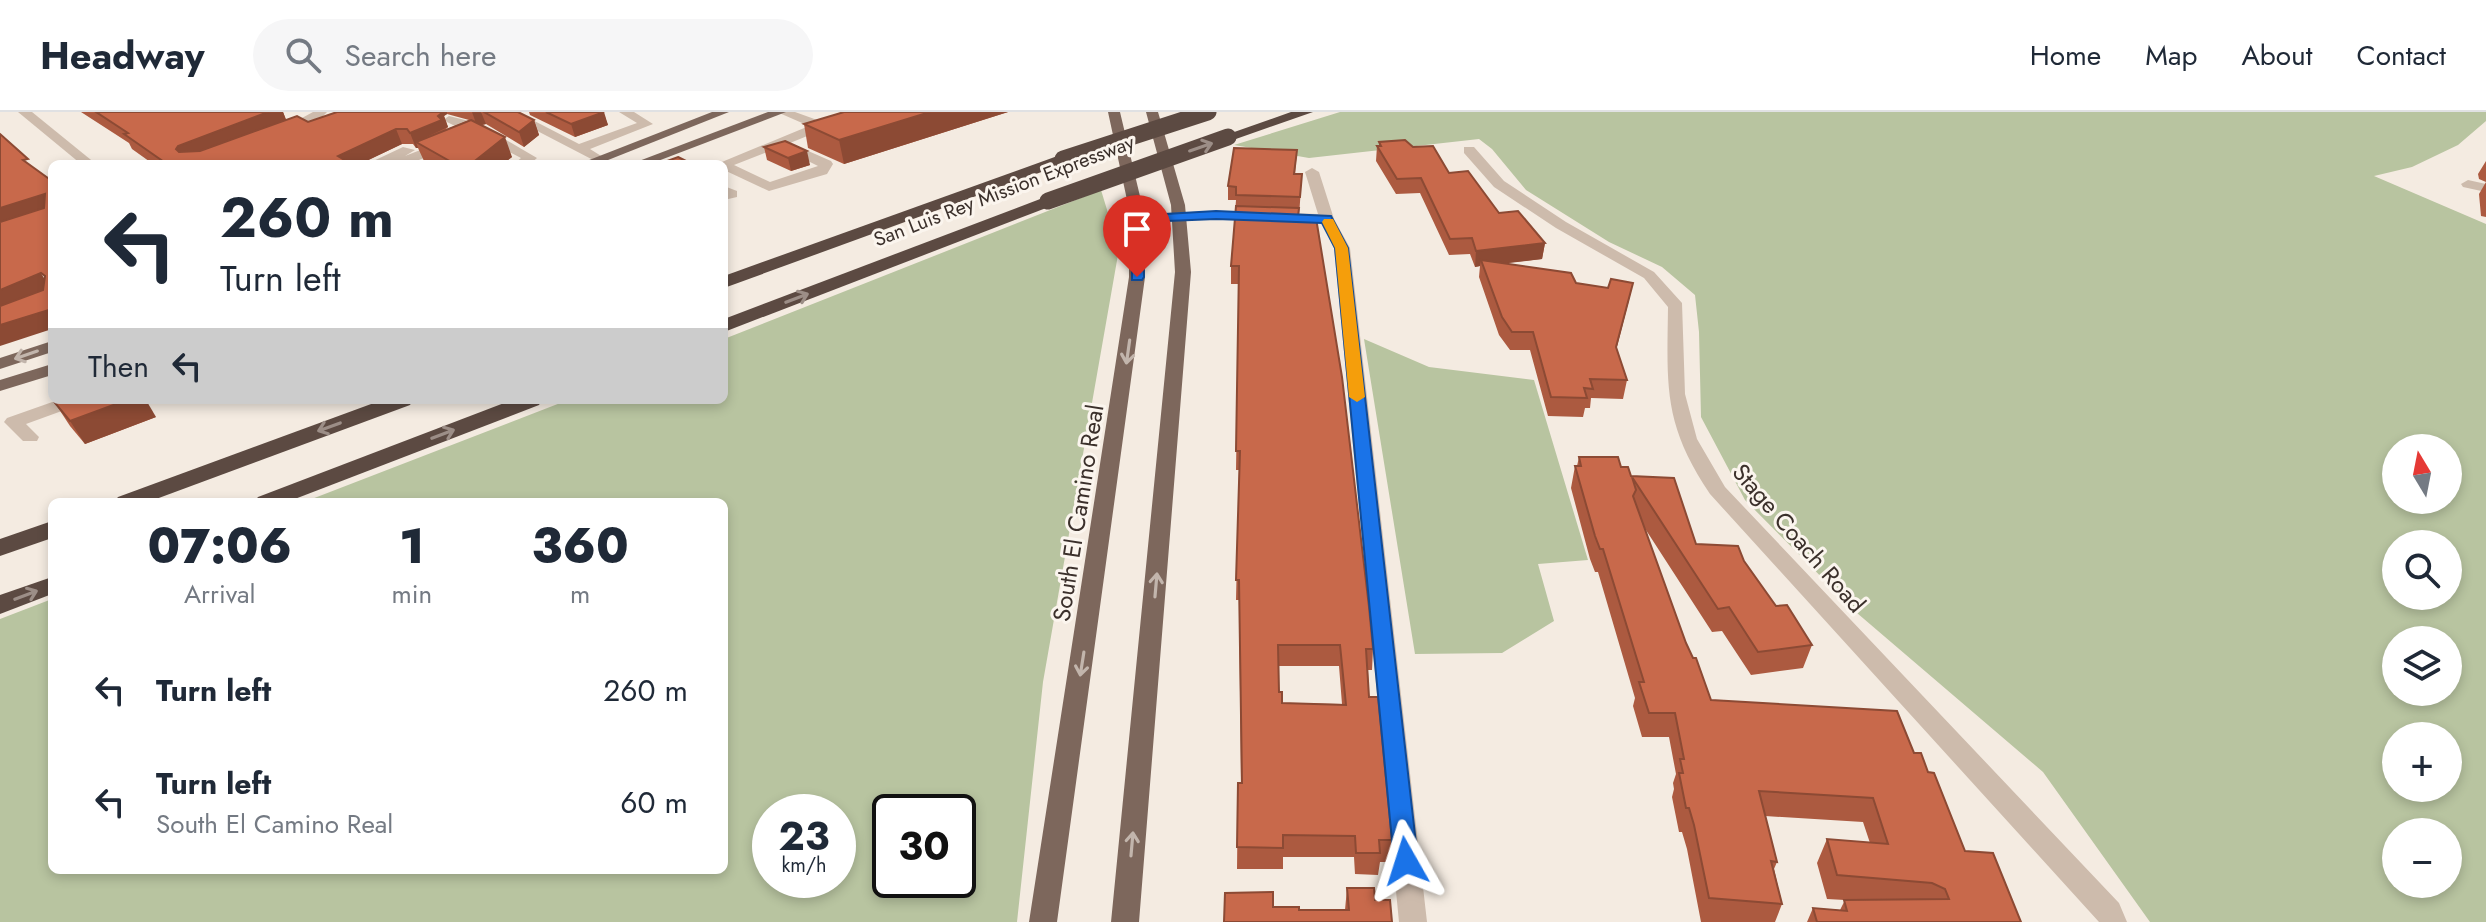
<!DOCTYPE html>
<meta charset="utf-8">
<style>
body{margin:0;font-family:Jost,sans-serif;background:#f6f6f7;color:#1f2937;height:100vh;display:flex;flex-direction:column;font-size:30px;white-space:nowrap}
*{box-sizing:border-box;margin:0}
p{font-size:26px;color:#747a83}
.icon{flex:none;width:44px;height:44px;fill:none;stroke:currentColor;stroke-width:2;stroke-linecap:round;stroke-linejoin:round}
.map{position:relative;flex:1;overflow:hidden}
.drawer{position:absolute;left:48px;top:386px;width:680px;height:376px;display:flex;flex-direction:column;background:#fff;border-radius:12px;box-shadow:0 4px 12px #0003}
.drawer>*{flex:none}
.top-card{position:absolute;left:48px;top:48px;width:680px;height:244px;border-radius:12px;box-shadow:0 4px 12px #0003;background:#fff;color:#1f2937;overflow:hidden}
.needle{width:52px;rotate:350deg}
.fabs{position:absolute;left:2382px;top:322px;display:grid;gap:16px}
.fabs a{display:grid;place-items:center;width:80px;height:80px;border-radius:50%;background:#fff;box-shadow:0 4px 12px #0003;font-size:40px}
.speed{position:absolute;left:752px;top:682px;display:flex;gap:16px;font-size:40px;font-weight:700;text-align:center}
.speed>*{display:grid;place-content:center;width:104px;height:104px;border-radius:50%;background:#fff;box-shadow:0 4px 12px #0003;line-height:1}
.speed small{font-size:20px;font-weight:400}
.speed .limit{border:4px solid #111;border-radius:12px;background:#fff;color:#111}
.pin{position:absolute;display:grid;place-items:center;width:68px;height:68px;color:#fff;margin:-82px -34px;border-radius:50% 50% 50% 0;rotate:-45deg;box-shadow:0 0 8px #0007}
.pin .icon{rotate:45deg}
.me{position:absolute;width:88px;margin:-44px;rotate:354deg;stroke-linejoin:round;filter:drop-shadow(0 0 6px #0008)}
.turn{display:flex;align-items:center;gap:28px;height:168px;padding:0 40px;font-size:36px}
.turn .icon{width:104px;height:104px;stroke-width:2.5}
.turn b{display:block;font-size:56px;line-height:68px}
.then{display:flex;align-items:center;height:76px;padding:0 40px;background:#0003;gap:16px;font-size:30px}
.eta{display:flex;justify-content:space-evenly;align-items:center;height:136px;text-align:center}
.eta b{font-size:48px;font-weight:800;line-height:56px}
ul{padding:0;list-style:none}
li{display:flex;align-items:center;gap:24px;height:112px;padding:0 40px}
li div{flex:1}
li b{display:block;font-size:30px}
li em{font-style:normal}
header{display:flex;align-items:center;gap:48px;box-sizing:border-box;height:112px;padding:0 40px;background:#fff;border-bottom:2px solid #e0e1e3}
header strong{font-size:38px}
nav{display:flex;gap:44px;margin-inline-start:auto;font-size:28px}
.search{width:560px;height:72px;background:#f6f6f7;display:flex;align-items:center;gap:20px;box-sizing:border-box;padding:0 28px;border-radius:44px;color:#747a83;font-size:30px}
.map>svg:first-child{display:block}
.green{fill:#b8c4a0;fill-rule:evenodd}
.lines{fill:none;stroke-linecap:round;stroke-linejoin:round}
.minor{fill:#cdbbac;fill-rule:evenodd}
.major{fill:#7d675c;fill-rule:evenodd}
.highway{fill:#5c4a42;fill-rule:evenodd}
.highway-bridge{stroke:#5c4a42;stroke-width:17}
.wall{fill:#ac5a40;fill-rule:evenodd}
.shaded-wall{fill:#8c4a34}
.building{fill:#c8694b;stroke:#8c4a34;stroke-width:2;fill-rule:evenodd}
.oneway{stroke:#9c8e87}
.oneway2{stroke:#c2b5ac}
.route{fill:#1a73e8;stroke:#114b97;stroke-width:2}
.slow{fill:#f59e0b}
.labels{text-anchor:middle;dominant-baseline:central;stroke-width:6;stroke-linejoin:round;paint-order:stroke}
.far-street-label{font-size:20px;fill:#3b302b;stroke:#fbf5ee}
.street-label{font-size:24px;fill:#3b302b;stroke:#fbf5ee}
</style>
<header>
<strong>Headway</strong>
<div class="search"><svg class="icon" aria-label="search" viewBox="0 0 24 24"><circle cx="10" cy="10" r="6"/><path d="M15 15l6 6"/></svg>Search here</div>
<nav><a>Home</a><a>Map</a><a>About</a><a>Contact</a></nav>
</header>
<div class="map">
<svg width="2486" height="810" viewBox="0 0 2486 810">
<rect width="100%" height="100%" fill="#f4ebe1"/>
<!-- green -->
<g class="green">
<path d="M1340,0H2486V9L2458,33L2412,55L2374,64L2486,112V810H2150L2043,660L1857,501L1745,388L1701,305L1699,220L1695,183L1662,155L1609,130L1526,78L1492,37L1479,27L1309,46L1234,33ZM2396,336H2448V388H2396ZM2396,432H2448V484H2396ZM2396,528H2448V580H2396ZM2396,624H2448V676H2396ZM2396,720H2448V772H2396Z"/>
<path d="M1101,78L1119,137L1043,570L1017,810H0V507L52,487V758H724V390H304L568,288H724V227ZM770,700H838V768H770ZM890,700H958V768H890Z"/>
<polygon points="1364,227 1429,255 1534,268 1588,448 1538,452 1554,509 1502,541 1415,542"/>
</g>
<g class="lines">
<!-- minor -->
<g class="minor">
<polygon points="18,0 32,0 96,52 81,52"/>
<path d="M313,0H327C317,11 291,28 278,19Z"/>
<polygon points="501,0 517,0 579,32 637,11 619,0 634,0 653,12 590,37 606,47 599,51"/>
<path d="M777,0H795L820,9L841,0H857L834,13L837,16L836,19L822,18L790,31L831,49L833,52L827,62L769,79L724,58V52H717L809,14ZM780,35L818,54L770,70L734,53Z"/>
<polygon points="449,4 473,10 474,13 453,24 443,24 443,18 455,14 443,8"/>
<polygon points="481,19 491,19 537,46 530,52 514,52 521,46 481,25"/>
<polygon points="446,28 453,32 451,35 409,52 390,52 392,49 367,52 403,35 415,38 405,44"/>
<path d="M1464,35H1474L1504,69L1566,110L1654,160L1682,191L1685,282L1697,327L1725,375L2119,791L2127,810H2099L1710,382C1663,312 1667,275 1668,195L1644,166L1556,116L1494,75L1464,41Z"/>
<polygon points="1312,56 1319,60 1334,107 1350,136 1427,810 1399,810 1334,136 1322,111 1216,107 1137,110 1130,106 1137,102 1216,99 1318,102 1305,60"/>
<polygon points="2468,68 2486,72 2486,80 2463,75 2461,72"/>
<polygon points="724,74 737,79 737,85 724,88"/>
<polygon points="58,288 84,288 81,292 26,312 39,325 37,329 23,329 4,310 7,306"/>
</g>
<!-- major -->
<g class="major">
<polygon points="712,0 729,0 598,52 579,52"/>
<polygon points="768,0 786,0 650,52 631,52"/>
<polygon points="1108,0 1120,0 1143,97 1145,165 1057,810 1029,810 1129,165 1129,97"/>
<polygon points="1146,0 1158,0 1185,93 1191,160 1139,810 1111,810 1175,160 1171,93"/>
<polygon points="52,229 52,240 0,257 0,246"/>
<polygon points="52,252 52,263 0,279 0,268"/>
</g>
<!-- highway -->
<g class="highway">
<polygon points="1291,0 1313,0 1233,28 1228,30 1220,25"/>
<polygon points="1063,42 1071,47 1069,50 724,176 724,164"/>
<polygon points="1048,84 1054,85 1056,89 1054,93 724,220 724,207"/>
<polygon points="382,288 413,288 410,293 148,390 114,390 118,385"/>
<polygon points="512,288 542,288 539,293 287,390 254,390 258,385"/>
<polygon points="52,409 52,426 0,444 0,427"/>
<polygon points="52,465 52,482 0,502 0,483"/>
</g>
<!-- highway-bridge -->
<g class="highway-bridge">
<polyline points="1063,47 1208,0"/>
<polyline points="1048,89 1228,25"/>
</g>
</g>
<!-- wall -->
<g class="wall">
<path d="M81,0H283L286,8L308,10L337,0H518L534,8L539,23L524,35L486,12L482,13L512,45L503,52H429L424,49L418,36H416L413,32H402L360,52H153L132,37L129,31ZM447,2L469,8L445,18L448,15L444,4Z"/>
<polygon points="529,0 603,0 608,13 575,25 530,3"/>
<polygon points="844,0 1008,0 844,52 808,36 804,12"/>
<polygon points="1379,30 1413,35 1449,61 1499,101 1545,131 1542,147 1505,151 1576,171 1608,176 1633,171 1616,237 1627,268 1623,287 1591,286 1590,296 1585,296 1583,305 1548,304 1530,238 1510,238 1499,223 1479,165 1480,154 1475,155 1470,142 1449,143 1420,81 1396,82 1376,49 1377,34 1379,34"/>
<polygon points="764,35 810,53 791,59 767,48"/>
<path d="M1297,38L1295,62H1302L1299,104L1373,537L1372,558H1368L1369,585L1392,728L1390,750H1380L1378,763L1355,762L1354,745H1283V757H1237L1238,671H1241L1239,488H1236L1239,358H1236L1239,172H1231V154L1236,88H1228V74ZM1279,554H1339L1342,592L1282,591L1279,580Z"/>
<polygon points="2486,49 2486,105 2481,104 2479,82 2486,70 2479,67 2478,62"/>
<polygon points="55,291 156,305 85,332 70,314"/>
<polygon points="1579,345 1621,355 1696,432 1744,449 1776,494 1812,533 1803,556 1751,563 1722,519 1712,520 1644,415 1686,531 1711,588 1914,641 1928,660 1965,739 2021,810 1807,810 1813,796 1840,798 1845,788 1827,787 1817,751 1827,727 1870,731 1863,710 1765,704 1777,750 1774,757 1782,792 1775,810 1701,810 1687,737 1682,720 1679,720 1672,685 1674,677 1673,671 1676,662 1669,625 1642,625 1633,594 1635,586 1598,460 1595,460 1590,447 1571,376 1575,354 1577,354"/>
<polygon points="1347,776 1375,788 1392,810 1224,810 1273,795 1299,798 1345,798"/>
</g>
<!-- shaded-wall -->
<g class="shaded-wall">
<polygon points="268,0 283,0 287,10 186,49 176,37 178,34"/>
<polygon points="437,0 447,0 447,2 444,4 448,15 416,30 418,36 416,36 410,21"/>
<polygon points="472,0 481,0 486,12 477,14"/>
<polygon points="604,0 608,13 575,25 571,12"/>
<polygon points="930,0 1008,0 844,52 839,28"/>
<polygon points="534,8 539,23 524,35 519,20"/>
<polygon points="396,17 402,32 360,52 341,52 338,44"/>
<polygon points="505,25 512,45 503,52 471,52"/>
<polygon points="807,39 810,53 791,59 788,46"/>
<polygon points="45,82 52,95 0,116 0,96"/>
<polygon points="1545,131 1542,147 1483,154 1481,148 1480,154 1475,155 1476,139"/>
<polygon points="41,161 51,178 0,199 0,178"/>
<polygon points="1633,171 1629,188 1612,254 1616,235"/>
<polygon points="52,197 52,217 0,234 0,213"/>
<polygon points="127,288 146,288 156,305 85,332 70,309"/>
</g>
<!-- building -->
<g class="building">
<polygon points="96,0 268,0 178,34 176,37 179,40 200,39 297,4 308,10 337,0 443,0 438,4 442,8 410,21 407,17 396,17 338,44 351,52 167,52 124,22 128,21"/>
<polygon points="484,0 518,0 534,8 519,20"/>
<polygon points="546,0 604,0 571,12"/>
<polygon points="844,0 930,0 839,28 804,12"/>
<polygon points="471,8 505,25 471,52 455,52 416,30"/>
<polygon points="0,22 28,47 23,48 52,69 52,197 0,213 0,194 43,178 45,164 41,161 0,178 0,110 44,96 45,82 0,96"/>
<polygon points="1405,28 1413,35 1433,34 1449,61 1468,59 1499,101 1518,99 1545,131 1476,139 1472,126 1450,127 1421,66 1397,67 1377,34 1381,34 1379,30"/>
<polygon points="785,29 807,39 788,46 764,35"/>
<polygon points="1234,36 1297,38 1294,62 1302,62 1300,85 1236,83 1236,75 1228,74"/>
<polygon points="678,45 692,52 659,52"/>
<path d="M1236,94L1299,96L1298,104L1316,106L1342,265L1369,495L1373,537H1366L1369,585H1378L1392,728H1379L1380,741H1356L1355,724L1283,723V736L1237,735L1238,671H1242L1239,468H1236L1240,339H1236L1239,154H1231ZM1278,533H1340L1346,593L1282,591V580H1279Z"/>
<polygon points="1481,148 1571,161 1576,171 1608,176 1611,167 1633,171 1616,235 1627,268 1590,267 1593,277 1584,276 1587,286 1551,285 1533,220 1512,220 1502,205"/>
<polygon points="62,288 127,288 70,309 55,291"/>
<polygon points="1579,345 1618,345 1621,355 1628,355 1631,364 1674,366 1696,432 1738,434 1744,449 1776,494 1787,493 1812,533 1758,540 1729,495 1718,497 1632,365 1636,378 1633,384 1686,531 1693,546 1696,546 1711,588 1897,599 1914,641 1921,641 1928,660 1934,661 1965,739 1993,741 2021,810 1817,810 1813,796 1847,799 1844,788 1949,787 1945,777 1932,771 1837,763 1827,727 1888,732 1873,686 1759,679 1777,750 1771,749 1782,792 1709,786 1694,713 1689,696 1686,696 1679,661 1683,661 1680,647 1684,647 1675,601 1649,601 1639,570 1644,570 1603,437 1600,437 1595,424 1575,354 1581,354"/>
<polygon points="1347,776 1374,776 1375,788 1390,788 1392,810 1224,810 1225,781 1273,780 1273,795 1299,795 1299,798 1349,798"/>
</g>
<!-- one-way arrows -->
<defs><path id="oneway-shaft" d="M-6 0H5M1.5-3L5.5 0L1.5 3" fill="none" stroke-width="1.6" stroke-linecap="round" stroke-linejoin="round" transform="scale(2)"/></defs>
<g class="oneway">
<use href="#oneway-shaft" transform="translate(1201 35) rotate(-19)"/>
<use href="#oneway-shaft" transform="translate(797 186) rotate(-21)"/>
<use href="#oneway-shaft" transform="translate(329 315) rotate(160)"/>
<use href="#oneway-shaft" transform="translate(443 322) rotate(-21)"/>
<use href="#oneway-shaft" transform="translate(26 483) rotate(-21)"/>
</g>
<g class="oneway2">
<use href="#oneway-shaft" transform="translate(1128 240) rotate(98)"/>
<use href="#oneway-shaft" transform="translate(26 243) rotate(161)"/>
<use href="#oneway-shaft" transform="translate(1156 473) rotate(-85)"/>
<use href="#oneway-shaft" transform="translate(1082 552) rotate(99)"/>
<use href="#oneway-shaft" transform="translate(1132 732) rotate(-85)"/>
</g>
<!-- route -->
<polygon class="route" points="1216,99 1331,104 1348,136 1418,749 1414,756 1406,759 1398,756 1394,749 1335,136 1322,111 1216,107 1143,110 1144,165 1142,168 1132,168 1132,104"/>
<!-- slow -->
<polygon class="slow" points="1324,107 1333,107 1348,136 1365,285 1357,290 1349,285 1335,136 1322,110"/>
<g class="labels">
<!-- far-street labels -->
<g class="far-street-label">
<text transform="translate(1004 79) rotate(-21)">San Luis Rey Mission Expressway</text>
</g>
<!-- street labels -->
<g class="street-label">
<text transform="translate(1078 401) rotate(-81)">South El Camino Real</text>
<text transform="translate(1799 426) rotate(49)">Stage Coach Road</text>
</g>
</g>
</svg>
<div class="fabs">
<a><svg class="needle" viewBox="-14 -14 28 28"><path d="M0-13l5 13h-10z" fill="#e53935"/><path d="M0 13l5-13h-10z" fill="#747a83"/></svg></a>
<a><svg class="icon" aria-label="search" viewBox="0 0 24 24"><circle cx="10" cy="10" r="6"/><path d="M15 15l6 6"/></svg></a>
<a><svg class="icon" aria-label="layers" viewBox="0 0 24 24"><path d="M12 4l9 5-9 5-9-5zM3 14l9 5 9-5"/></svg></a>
<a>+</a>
<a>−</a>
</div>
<div class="speed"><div>23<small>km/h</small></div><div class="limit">30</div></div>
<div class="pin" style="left:1137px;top:165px;background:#d93025"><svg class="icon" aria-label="arrive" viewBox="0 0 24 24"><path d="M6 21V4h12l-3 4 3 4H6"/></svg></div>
<svg class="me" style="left:1406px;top:749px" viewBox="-20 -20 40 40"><path d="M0-17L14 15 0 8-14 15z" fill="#1a73e8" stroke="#fff" stroke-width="4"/></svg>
<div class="top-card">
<div class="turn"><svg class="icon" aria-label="left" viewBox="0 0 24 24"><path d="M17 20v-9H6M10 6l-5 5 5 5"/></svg><div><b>260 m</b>Turn left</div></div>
<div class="then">Then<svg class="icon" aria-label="left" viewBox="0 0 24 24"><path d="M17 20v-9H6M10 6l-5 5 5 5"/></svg></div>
</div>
<section class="drawer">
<div class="eta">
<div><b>07:06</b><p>Arrival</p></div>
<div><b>1</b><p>min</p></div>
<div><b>360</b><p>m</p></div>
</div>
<ul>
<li><svg class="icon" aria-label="left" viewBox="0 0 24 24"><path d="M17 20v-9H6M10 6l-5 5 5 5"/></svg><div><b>Turn left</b></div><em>260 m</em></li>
<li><svg class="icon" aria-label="left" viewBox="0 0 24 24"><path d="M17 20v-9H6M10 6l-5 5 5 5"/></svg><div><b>Turn left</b><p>South El Camino Real</p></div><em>60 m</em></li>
</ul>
</section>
</div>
